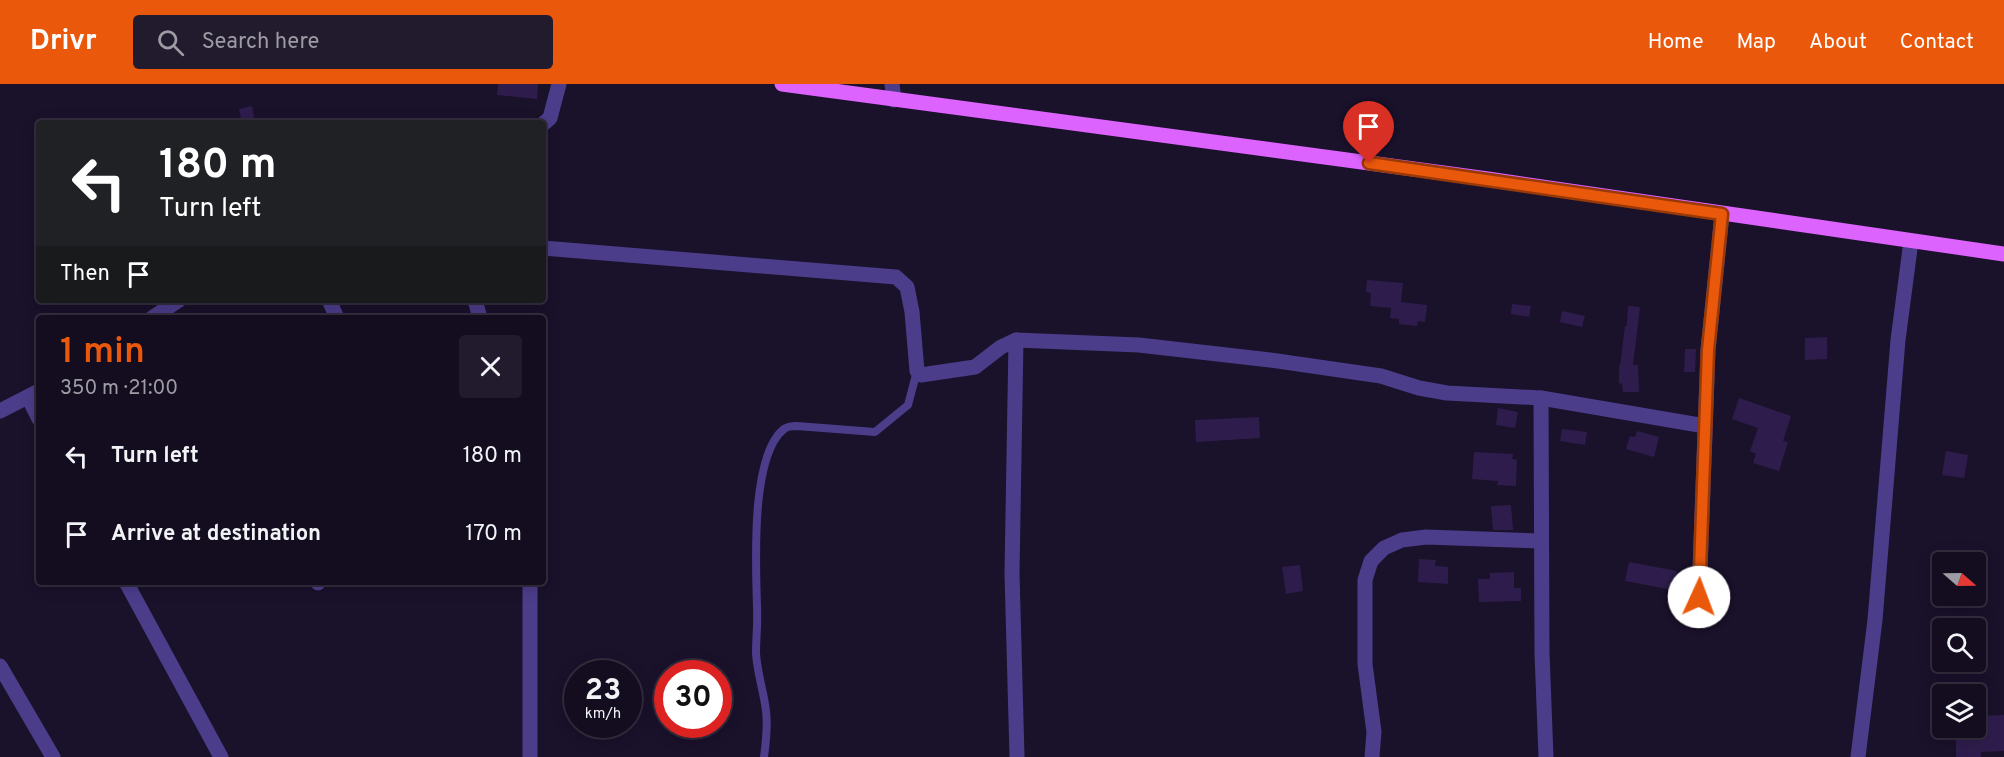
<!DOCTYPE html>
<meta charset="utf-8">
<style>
body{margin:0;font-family:Overpass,sans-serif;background:#211b2d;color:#f1f3f6;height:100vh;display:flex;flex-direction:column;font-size:22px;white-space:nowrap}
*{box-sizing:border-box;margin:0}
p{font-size:20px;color:#9d9ca5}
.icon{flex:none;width:33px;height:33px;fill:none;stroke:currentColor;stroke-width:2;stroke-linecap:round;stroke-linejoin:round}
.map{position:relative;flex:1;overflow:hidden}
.panel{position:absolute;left:36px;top:231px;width:510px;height:270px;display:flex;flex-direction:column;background:#140d20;border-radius:6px;box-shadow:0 3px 15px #0003,0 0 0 2px #332d3e}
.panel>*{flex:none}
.banner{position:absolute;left:36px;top:36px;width:510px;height:183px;border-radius:6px;box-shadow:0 3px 15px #0003,0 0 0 2px #332d3e;background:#202124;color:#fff;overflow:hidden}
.needle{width:39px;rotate:110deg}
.fabs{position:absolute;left:1932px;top:468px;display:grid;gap:12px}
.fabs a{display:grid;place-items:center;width:54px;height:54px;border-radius:6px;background:#140d20;box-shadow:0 3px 15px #0003,0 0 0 2px #332d3e;font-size:30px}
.speed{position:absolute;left:564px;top:576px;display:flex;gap:12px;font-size:30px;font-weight:700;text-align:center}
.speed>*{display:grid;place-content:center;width:78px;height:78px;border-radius:50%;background:#140d20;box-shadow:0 3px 15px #0003,0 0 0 2px #332d3e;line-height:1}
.speed small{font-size:15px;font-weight:400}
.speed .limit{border:9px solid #d22;background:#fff;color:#111}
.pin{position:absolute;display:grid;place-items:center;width:51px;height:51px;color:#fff;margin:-62px -26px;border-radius:50% 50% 50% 0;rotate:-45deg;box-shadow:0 0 6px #0007}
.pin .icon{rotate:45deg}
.me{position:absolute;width:66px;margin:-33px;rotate:2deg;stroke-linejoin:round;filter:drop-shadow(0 0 4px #0008)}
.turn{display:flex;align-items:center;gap:21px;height:126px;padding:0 24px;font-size:27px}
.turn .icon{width:78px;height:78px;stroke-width:2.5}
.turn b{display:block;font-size:42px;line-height:51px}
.then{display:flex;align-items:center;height:57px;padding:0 24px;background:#0003;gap:12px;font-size:22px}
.round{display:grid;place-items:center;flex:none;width:63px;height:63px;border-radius:6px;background:#211b2d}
.summary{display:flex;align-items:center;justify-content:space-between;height:102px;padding:0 24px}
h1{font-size:36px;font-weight:600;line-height:45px;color:#ea580c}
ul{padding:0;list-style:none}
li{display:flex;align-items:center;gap:18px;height:78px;padding:0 24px}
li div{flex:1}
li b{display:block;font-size:22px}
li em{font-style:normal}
header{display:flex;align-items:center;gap:36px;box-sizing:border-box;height:84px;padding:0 30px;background:#ea580c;color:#fff}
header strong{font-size:28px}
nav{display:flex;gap:33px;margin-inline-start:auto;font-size:21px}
.search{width:420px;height:54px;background:#211b2d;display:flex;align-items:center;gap:15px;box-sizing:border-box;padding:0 21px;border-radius:6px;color:#9d9ca5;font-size:22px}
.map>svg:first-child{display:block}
.building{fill:#2e1d4c}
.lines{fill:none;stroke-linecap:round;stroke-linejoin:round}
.service{stroke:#4c3d8a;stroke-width:8}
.minor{stroke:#4c3d8a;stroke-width:15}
.primary{stroke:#dd63fe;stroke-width:15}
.route-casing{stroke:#983908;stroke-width:15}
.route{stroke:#ea580c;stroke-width:10}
</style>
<header>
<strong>Drivr</strong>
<div class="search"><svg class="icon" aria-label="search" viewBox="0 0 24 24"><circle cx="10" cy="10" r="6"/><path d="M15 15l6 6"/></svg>Search here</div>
<nav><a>Home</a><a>Map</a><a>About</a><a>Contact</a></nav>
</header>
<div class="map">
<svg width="2004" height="673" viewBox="0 0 2004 673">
<rect width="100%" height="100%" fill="#1a112b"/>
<!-- building -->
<g class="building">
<polygon points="498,0 538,0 537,15 497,11"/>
<polygon points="252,22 255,39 242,39 239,25"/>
<polygon points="1367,196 1403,199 1401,218 1427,221 1425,238 1418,237 1417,242 1399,240 1399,235 1390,234 1391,224 1370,222 1371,209 1366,208"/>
<polygon points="1512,220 1531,222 1529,233 1511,230"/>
<polygon points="1628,222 1640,223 1633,281 1638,281 1639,308 1623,308 1622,299 1619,300 1619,282 1620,282 1625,242 1627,242"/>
<polygon points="1562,227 1585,232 1582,243 1560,238"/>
<polygon points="1827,253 1827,275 1805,276 1805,254"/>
<polygon points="1685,265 1696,265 1695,288 1684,288"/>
<polygon points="1739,314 1791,332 1783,357 1788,358 1779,387 1753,379 1756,370 1750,367 1758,344 1732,335"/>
<polygon points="1498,324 1518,328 1515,344 1496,341"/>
<polygon points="1259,333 1260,354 1196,358 1195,336"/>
<polygon points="1562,345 1587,348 1585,361 1560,357"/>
<polygon points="1637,347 1659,353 1654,373 1626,365 1630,352 1635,353"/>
<polygon points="1946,367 1968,371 1964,394 1942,391"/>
<polygon points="1474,368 1513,370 1512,375 1517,376 1516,402 1497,401 1498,397 1472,395"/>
<polygon points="1511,421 1513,446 1493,446 1491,422"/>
<polygon points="1419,475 1436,476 1435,482 1448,483 1448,500 1418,498"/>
<polygon points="1629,478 1677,487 1673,506 1625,497"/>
<polygon points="1300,481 1303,507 1286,510 1282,483"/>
<polygon points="1514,488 1514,504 1521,504 1521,517 1479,518 1478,495 1490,495 1490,489"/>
<polygon points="2004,631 2004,667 1981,668 1981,673 1956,673 1956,644 1976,644 1976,632"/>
</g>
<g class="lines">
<!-- service -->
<path class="service" d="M764,673C766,658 768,642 766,627C764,608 757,589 756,569C756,553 758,538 757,523C756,482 750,372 784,345C788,342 792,342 797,342L875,348L908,321L917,287"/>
<!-- minor -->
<g class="minor">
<polyline points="892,0 894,16"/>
<polyline points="543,40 550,34 559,0"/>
<polyline points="543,164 896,193 907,203 912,228 917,287 921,291 975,283 1001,263 1016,256 1139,261 1270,276 1381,292 1419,304 1447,309 1541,314 1705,342"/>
<polyline points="329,216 337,234"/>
<polyline points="475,216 480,234"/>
<polyline points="152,234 179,216"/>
<polyline points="1016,256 1012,489 1017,673"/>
<polyline points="28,313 39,335"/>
<polyline points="1541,314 1542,569 1546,673"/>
<polyline points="0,327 39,307"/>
<polyline points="126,498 221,673"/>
<polyline points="318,498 318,499"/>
<polyline points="1699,513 1708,266 1722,130"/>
<polyline points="0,582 53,673"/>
<polyline points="530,673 530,498"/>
<polyline points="1372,673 1374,648 1365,580 1365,496 1371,477 1384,464 1402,456 1426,453 1541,457"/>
<polyline points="1858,673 1875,536 1898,256 1911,157"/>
</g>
<!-- primary -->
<polyline class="primary" points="782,0 1488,95 2004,170"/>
</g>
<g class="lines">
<defs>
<polyline id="route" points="1369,79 1722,130 1708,266 1699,513"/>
</defs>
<!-- route casing -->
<use href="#route" class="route-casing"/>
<!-- route -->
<use href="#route" class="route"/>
</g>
</svg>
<div class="fabs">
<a><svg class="needle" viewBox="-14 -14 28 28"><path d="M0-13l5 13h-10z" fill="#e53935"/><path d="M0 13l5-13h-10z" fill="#9d9ca5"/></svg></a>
<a><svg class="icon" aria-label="search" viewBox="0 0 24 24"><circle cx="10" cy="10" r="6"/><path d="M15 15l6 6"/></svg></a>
<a><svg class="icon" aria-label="layers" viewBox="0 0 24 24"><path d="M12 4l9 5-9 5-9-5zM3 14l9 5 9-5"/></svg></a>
</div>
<div class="speed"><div>23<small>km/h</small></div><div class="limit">30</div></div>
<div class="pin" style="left:1369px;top:79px;background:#d93025"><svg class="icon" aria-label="arrive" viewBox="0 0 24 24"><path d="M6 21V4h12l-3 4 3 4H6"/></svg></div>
<svg class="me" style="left:1699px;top:513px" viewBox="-20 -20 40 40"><circle r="19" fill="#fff"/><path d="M0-13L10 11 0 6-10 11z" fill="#ea580c"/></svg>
<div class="banner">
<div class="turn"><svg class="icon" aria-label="left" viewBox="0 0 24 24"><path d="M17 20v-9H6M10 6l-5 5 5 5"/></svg><div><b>180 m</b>Turn left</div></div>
<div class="then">Then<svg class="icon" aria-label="arrive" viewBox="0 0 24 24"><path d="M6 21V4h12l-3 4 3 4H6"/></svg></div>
</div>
<section class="panel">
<div class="summary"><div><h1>1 min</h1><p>350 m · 21:00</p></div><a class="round"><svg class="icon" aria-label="close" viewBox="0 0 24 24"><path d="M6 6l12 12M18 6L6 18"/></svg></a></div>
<ul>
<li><svg class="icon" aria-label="left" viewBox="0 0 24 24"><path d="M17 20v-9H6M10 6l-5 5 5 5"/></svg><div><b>Turn left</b></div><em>180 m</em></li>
<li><svg class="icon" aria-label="arrive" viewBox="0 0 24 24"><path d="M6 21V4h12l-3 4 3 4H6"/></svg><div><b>Arrive at destination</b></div><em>170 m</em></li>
</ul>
</section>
</div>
